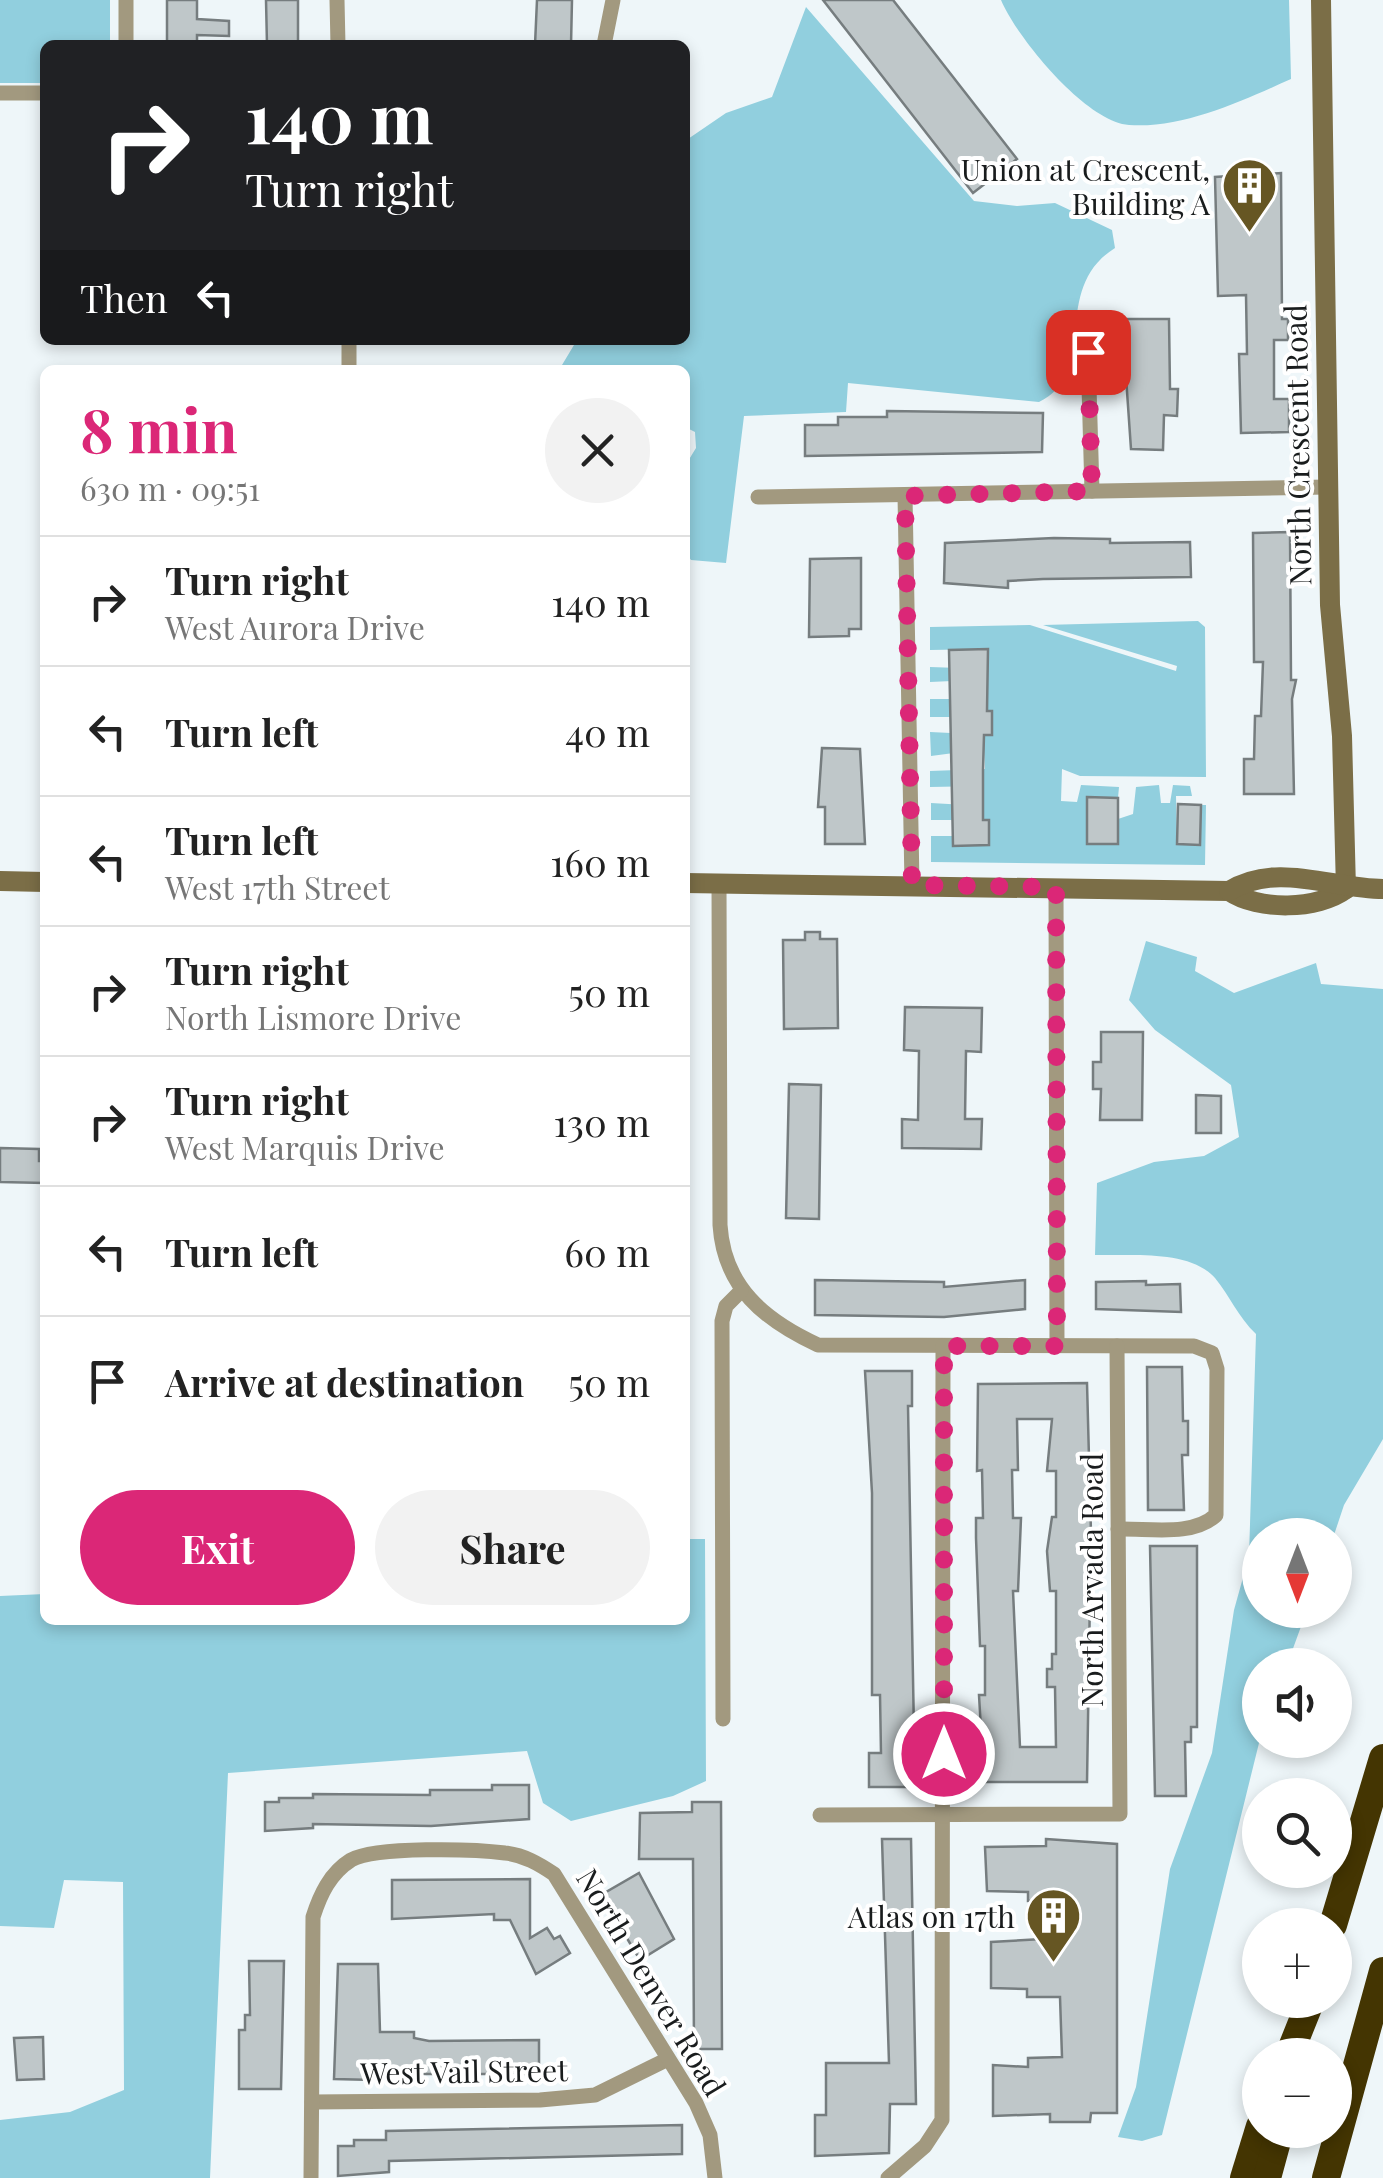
<!DOCTYPE html>
<meta charset="utf-8">
<style>
body{margin:0;font-family:"Playfair Display",serif;background:#f2f2f2;color:#222;height:100vh;display:flex;flex-direction:column;font-size:38px;white-space:nowrap}
*{box-sizing:border-box;margin:0}
p{font-size:32px;color:#767676}
.icon{flex:none;width:55px;height:55px;fill:none;stroke:currentColor;stroke-width:2;stroke-linecap:round;stroke-linejoin:round}
.map{position:relative;flex:1;overflow:hidden}
.panel{position:absolute;left:40px;top:365px;width:650px;height:1260px;display:flex;flex-direction:column;background:#fff;border-radius:15px;box-shadow:0 5px 15px #0003}
.panel>*{flex:none}
.banner{position:absolute;left:40px;top:40px;width:650px;height:305px;border-radius:15px;box-shadow:0 5px 15px #0003;background:#202124;color:#fff;overflow:hidden}
.needle{width:65px;rotate:180deg}
.controls{position:absolute;left:1242px;top:1518px;display:grid;gap:20px}
.controls a{display:grid;place-items:center;width:110px;height:110px;border-radius:50%;background:#fff;box-shadow:0 5px 15px #0003;font-size:50px}
.pin{position:absolute;display:grid;place-items:center;width:85px;height:85px;color:#fff;margin:-42px;border-radius:20px;box-shadow:0 5px 15px #0006}
.me{position:absolute;width:110px;margin:-55px;rotate:0deg;stroke-linejoin:round;filter:drop-shadow(0 0 8px #0008)}
.turn{display:flex;align-items:center;gap:35px;height:210px;padding:0 40px;font-size:45px}
.turn .icon{width:130px;height:130px;stroke-width:2.5}
.turn b{display:block;font-size:70px;line-height:85px}
.then{display:flex;align-items:center;height:95px;padding:0 40px;background:#0003;gap:20px;font-size:38px}
.round{display:grid;place-items:center;flex:none;width:105px;height:105px;border-radius:52px;background:#f2f2f2}
.head{display:flex;align-items:center;justify-content:space-between;height:170px;padding:0 40px}
h1{font-size:60px;font-weight:700;line-height:75px;color:#db2777}
.cta{display:flex;gap:20px;margin-top:auto;padding:20px 40px}
.cta a{flex:1;height:115px;border-radius:60px;background:#db2777;color:#fff;font-size:40px;font-weight:700;line-height:115px;text-align:center}
.cta a+a{background:#f2f2f2;color:#222}
ul{padding:0;list-style:none}
li{display:flex;align-items:center;gap:30px;height:130px;padding:0 40px;border-top:2px solid #e0e0e0}
li div{flex:1}
li b{display:block;font-size:38px}
li em{font-style:normal}
.map>svg:first-child{display:block}
.green{fill:#91cfde}
.building{fill:#bfc7c9;stroke:#767d7f;stroke-width:2.5;fill-rule:evenodd}
.lines{fill:none;stroke-linecap:round;stroke-linejoin:round}
.street{stroke:#a2997f;stroke-width:15}
.secondary{stroke:#7b6e47;stroke-width:20}
.highway{stroke:#443502;stroke-width:28}
.route{stroke:#db2777;stroke-width:18;stroke-dasharray:0 32.4}
.labels{text-anchor:middle;dominant-baseline:central;stroke-width:8;stroke-linejoin:round;paint-order:stroke}
.poi-label{font-size:30px;fill:#191c1d;stroke:#fff;text-anchor:end}
.street-label{font-size:30px;fill:#191c1d;stroke:#fff}
</style>
<div class="map">
<svg width="1383" height="2178" viewBox="0 0 1383 2178">
<rect width="100%" height="100%" fill="#eef6f9"/>
<!-- green -->
<g class="green">
<polygon points="0,0 110,0 110,45 45,45 45,83 0,83"/>
<path d="M1001,0H1289L1291,79C1244,100 1183,129 1129,125C1086,122 1017,38 1001,0Z"/>
<path d="M806,7L974,201L1017,206L1055,203L1112,230L1115,248C1049,289 1100,373 1039,402L848,383L846,412L744,416L726,563L691,560L685,552V466L696,448L695,432L685,427V370H559L577,340H685V141L726,113L772,97Z"/>
<polygon points="1198,621 1205,627 1206,777 1080,776 1062,769 1061,801 1077,802 1081,785 1119,787 1118,798 1087,798 1087,844 1117,844 1118,819 1133,814 1136,787 1159,785 1161,803 1170,803 1173,785 1190,786 1192,796 1176,796 1177,843 1200,844 1201,805 1206,805 1205,865 931,862 931,836 952,836 953,846 989,845 988,820 931,820 931,803 983,806 982,786 930,787 930,771 985,769 984,749 931,756 930,732 992,735 992,712 953,711 952,717 930,717 930,699 952,699 952,681 930,682 930,667 988,669 987,649 930,650 930,627 1030,625 1176,671 1177,666 1043,625"/>
<path d="M1146,941L1197,957L1195,971L1234,993L1316,963L1321,984L1383,989V1439L1344,1505L1334,1535H1260V1610H1307L1287,1665H1260V1739L1162,2135L1142,2141L1118,2137L1136,2087L1170,1869L1212,1753L1234,1610L1249,1556L1256,1334C1238,1317 1230,1296 1215,1278C1189,1249 1131,1256 1095,1255L1097,1183L1154,1162L1204,1156L1239,1137L1231,1085L1155,1030L1129,1000Z"/>
<polygon points="685,1539 705,1539 706,1781 673,1796 571,1821 543,1803 527,1751 228,1773 210,2178 0,2178 0,2120 70,2112 124,2090 123,1882 64,1880 54,1928 0,1926 0,1596 45,1594 45,1620 685,1620"/>
</g>
<!-- building -->
<g class="building">
<polygon points="167,0 197,0 197,19 229,21 229,36 197,35 197,45 167,45"/>
<polygon points="266,0 298,0 298,45 267,45"/>
<polygon points="537,0 572,0 571,45 535,45"/>
<polygon points="823,0 893,0 1017,159 973,193"/>
<polygon points="1281,173 1282,319 1288,319 1288,340 1274,340 1274,399 1289,399 1289,432 1241,433 1239,354 1247,354 1246,295 1218,296 1215,177"/>
<polygon points="1122,319 1169,319 1170,389 1178,389 1177,416 1164,415 1163,450 1131,449"/>
<polygon points="887,411 1043,413 1042,452 805,456 805,425 838,425 838,417 887,417"/>
<polygon points="1290,532 1291,680 1296,680 1292,699 1294,794 1244,794 1244,759 1254,759 1255,716 1261,716 1263,662 1254,662 1253,533"/>
<polygon points="1054,538 1110,539 1110,543 1190,542 1191,577 1043,579 1008,581 1008,588 944,583 945,543"/>
<polygon points="861,558 861,629 849,629 849,636 809,637 810,559"/>
<polygon points="988,649 987,711 992,711 992,735 984,735 983,770 983,820 989,820 989,845 953,846 949,650"/>
<polygon points="822,748 860,749 865,844 825,844 825,807 818,807"/>
<polygon points="1087,797 1118,798 1118,844 1087,844"/>
<polygon points="1178,804 1201,805 1200,845 1177,844"/>
<polygon points="805,932 820,932 820,939 837,939 838,1028 784,1029 783,940 805,940"/>
<polygon points="905,1007 982,1008 981,1052 966,1051 965,1119 982,1119 981,1149 902,1148 902,1119 918,1120 919,1051 904,1050"/>
<polygon points="1101,1032 1143,1032 1142,1120 1100,1120 1101,1089 1093,1089 1093,1062 1101,1062"/>
<polygon points="789,1084 821,1085 819,1219 786,1218"/>
<polygon points="1196,1095 1221,1096 1221,1133 1196,1133"/>
<polygon points="0,1148 39,1149 39,1161 45,1161 45,1183 0,1182"/>
<polygon points="815,1280 944,1282 944,1287 1025,1280 1025,1309 944,1317 815,1315"/>
<polygon points="1146,1281 1146,1285 1180,1284 1181,1312 1096,1309 1096,1282"/>
<polygon points="1147,1367 1182,1367 1183,1421 1188,1421 1188,1455 1182,1455 1184,1510 1148,1510"/>
<polygon points="865,1371 912,1371 912,1406 908,1406 915,1787 869,1787 869,1753 881,1753 880,1695 872,1695 872,1493"/>
<path d="M1087,1383L1091,1533L1087,1782H984L979,1695H985V1646H980L976,1538V1518H983L982,1470L977,1471L978,1384ZM1017,1419H1052L1047,1471H1056V1517H1052L1047,1551L1050,1591H1056V1654H1052V1669H1047V1687H1055L1056,1747H1020L1013,1591H1018L1021,1518H1013L1012,1470H1018Z"/>
<polygon points="1150,1546 1197,1546 1197,1727 1191,1727 1191,1742 1185,1742 1186,1796 1155,1796"/>
<polygon points="492,1785 529,1785 529,1819 431,1826 313,1824 313,1828 265,1831 265,1802 279,1802 279,1798 313,1798 313,1794 430,1795 430,1790 492,1790"/>
<polygon points="692,1802 721,1802 722,2049 694,2049 693,1859 639,1859 640,1813 692,1812"/>
<polygon points="882,1839 911,1839 916,2104 890,2104 889,2153 815,2156 815,2115 826,2115 826,2063 889,2063"/>
<polygon points="1046,1839 1117,1844 1117,2113 1091,2113 1090,2122 1050,2122 1050,2114 993,2116 993,2065 1028,2067 1028,2058 1062,2057 1060,1997 1027,1997 1027,1989 991,1988 991,1942 1060,1938 1060,1899 1028,1901 1028,1892 987,1891 985,1847 1046,1846"/>
<polygon points="639,1873 674,1939 640,1960 601,1895"/>
<polygon points="530,1879 530,1938 547,1928 554,1939 560,1936 570,1953 536,1974 510,1920 494,1920 494,1914 392,1919 392,1880"/>
<polygon points="249,1961 284,1961 281,2089 239,2089 239,2030 245,2030 245,2015 250,2015"/>
<polygon points="338,1964 378,1964 380,2032 414,2032 414,2038 429,2041 539,2040 539,2074 374,2074 374,2080 334,2079"/>
<polygon points="43,2037 44,2079 17,2080 14,2038"/>
<polygon points="682,2125 682,2154 389,2161 389,2172 338,2176 338,2146 354,2146 354,2140 386,2140 386,2131"/>
</g>
<g class="lines">
<!-- street -->
<g class="street">
<polyline points="126,0 126,45"/>
<polyline points="337,0 338,45"/>
<polyline points="604,45 613,0"/>
<polyline points="0,93 45,93"/>
<polyline points="349,340 349,370"/>
<polyline points="1088,352 1092,491"/>
<polyline points="905,495 912,885"/>
<polyline points="758,497 1327,487"/>
<path d="M719,883L720,1225C724,1287 764,1320 818,1345L1194,1346L1212,1353L1217,1369L1216,1515C1193,1537 1149,1528 1118,1529"/>
<polyline points="1056,887 1057,1346"/>
<polyline points="723,1719 722,1321 726,1306 741,1291"/>
<polyline points="820,1815 1120,1814 1117,1346"/>
<polyline points="312,2102 540,2100 595,2095 668,2059"/>
<path d="M311,2178L313,1917C320,1895 330,1873 351,1860C376,1846 475,1849 505,1853C524,1855 539,1864 554,1874L696,2103L710,2135L715,2178"/>
<polyline points="888,2178 925,2146 942,2120 943,1346"/>
</g>
<!-- secondary -->
<g class="secondary">
<polyline points="1321,0 1330,605 1342,736 1346,889"/>
<polyline points="0,881 45,882"/>
<path d="M685,883L1229,891C1258,911 1318,910 1346,889"/>
<path d="M1229,891C1277,861 1333,889 1383,889"/>
</g>
<!-- highway -->
<g class="highway">
<polyline points="1333,1925 1383,1758"/>
<polyline points="1289,2055 1311,2000"/>
<polyline points="1244,2178 1260,2126"/>
<polyline points="1267,2178 1280,2130"/>
<polyline points="1326,2178 1383,1971"/>
</g>
</g>
<g class="lines">
<!-- route -->
<polyline class="route" points="944,1754 944,1346 1057,1346 1056,887 912,885 905,496 1092,491 1088,352"/>
</g>
<!-- icons -->
<defs>
<symbol id="building-pin" viewBox="-11 -11 22 30"><path d="M0 17L-7.5 6A9.5 9.5 0 1 1 7.5 6Z" fill="#665623" stroke="#fff"/><path d="M-4-6H4V6H1V3H-1V6H-4ZM-2.5-4.3h1.7v1.8h-1.7ZM.8-4.3h1.7v1.8H.8ZM-2.5-1h1.7V.8h-1.7ZM.8-1h1.7V.8H.8Z" fill="#fff"/></symbol>
</defs>
<g fill-rule="evenodd">
<use href="#building-pin" x="1218" y="154" width="63" height="86"/>
<use href="#building-pin" x="1022" y="1884" width="63" height="86"/>
</g>
<g class="labels">
<!-- poi labels -->
<g class="poi-label">
<text x="1210" y="169">Union at Crescent,<tspan x="1210" dy="34">Building A</tspan></text>
<text x="1015" y="1916">Atlas on 17th</text>
</g>
<!-- street labels -->
<g class="street-label">
<text transform="translate(1297 445) rotate(-91)">North Crescent Road</text>
<text transform="translate(1091 1580) rotate(-90)">North Arvada Road</text>
<text transform="translate(652 1982) rotate(59)">North Denver Road</text>
<text transform="translate(464 2071) rotate(-1)">West Vail Street</text>
</g>
</g>
</svg>
<div class="controls">
<a><svg class="needle" viewBox="-14 -14 28 28"><path d="M0-13l5 13h-10z" fill="#e53935"/><path d="M0 13l5-13h-10z" fill="#767676"/></svg></a>
<a><svg class="icon" aria-label="sound" viewBox="0 0 24 24"><path d="M4 9h4l5-4v14l-5-4H4zM17 9q2 3 0 6"/></svg></a>
<a><svg class="icon" aria-label="search" viewBox="0 0 24 24"><circle cx="10" cy="10" r="6"/><path d="M15 15l6 6"/></svg></a>
<a>+</a>
<a>−</a>
</div>
<div class="pin" style="left:1088px;top:352px;background:#d93025"><svg class="icon" aria-label="arrive" viewBox="0 0 24 24"><path d="M6 21V4h12l-3 4 3 4H6"/></svg></div>
<svg class="me" style="left:944px;top:1754px" viewBox="-20 -20 40 40"><circle r="17" fill="#db2777" stroke="#fff" stroke-width="3"/><path d="M0-11L8 9 0 5-8 9z" fill="#fff"/></svg>
<div class="banner">
<div class="turn"><svg class="icon" aria-label="right" viewBox="0 0 24 24"><path d="M7 20v-9h11M14 6l5 5-5 5"/></svg><div><b>140 m</b>Turn right</div></div>
<div class="then">Then<svg class="icon" aria-label="left" viewBox="0 0 24 24"><path d="M17 20v-9H6M10 6l-5 5 5 5"/></svg></div>
</div>
<section class="panel">
<div class="head"><div><h1>8 min</h1><p>630 m · 09:51</p></div><a class="round"><svg class="icon" aria-label="close" viewBox="0 0 24 24"><path d="M6 6l12 12M18 6L6 18"/></svg></a></div>
<ul>
<li><svg class="icon" aria-label="right" viewBox="0 0 24 24"><path d="M7 20v-9h11M14 6l5 5-5 5"/></svg><div><b>Turn right</b><p>West Aurora Drive</p></div><em>140 m</em></li>
<li><svg class="icon" aria-label="left" viewBox="0 0 24 24"><path d="M17 20v-9H6M10 6l-5 5 5 5"/></svg><div><b>Turn left</b></div><em>40 m</em></li>
<li><svg class="icon" aria-label="left" viewBox="0 0 24 24"><path d="M17 20v-9H6M10 6l-5 5 5 5"/></svg><div><b>Turn left</b><p>West 17th Street</p></div><em>160 m</em></li>
<li><svg class="icon" aria-label="right" viewBox="0 0 24 24"><path d="M7 20v-9h11M14 6l5 5-5 5"/></svg><div><b>Turn right</b><p>North Lismore Drive</p></div><em>50 m</em></li>
<li><svg class="icon" aria-label="right" viewBox="0 0 24 24"><path d="M7 20v-9h11M14 6l5 5-5 5"/></svg><div><b>Turn right</b><p>West Marquis Drive</p></div><em>130 m</em></li>
<li><svg class="icon" aria-label="left" viewBox="0 0 24 24"><path d="M17 20v-9H6M10 6l-5 5 5 5"/></svg><div><b>Turn left</b></div><em>60 m</em></li>
<li><svg class="icon" aria-label="arrive" viewBox="0 0 24 24"><path d="M6 21V4h12l-3 4 3 4H6"/></svg><div><b>Arrive at destination</b></div><em>50 m</em></li>
</ul>
<div class="cta"><a>Exit</a><a>Share</a></div>
</section>
</div>
